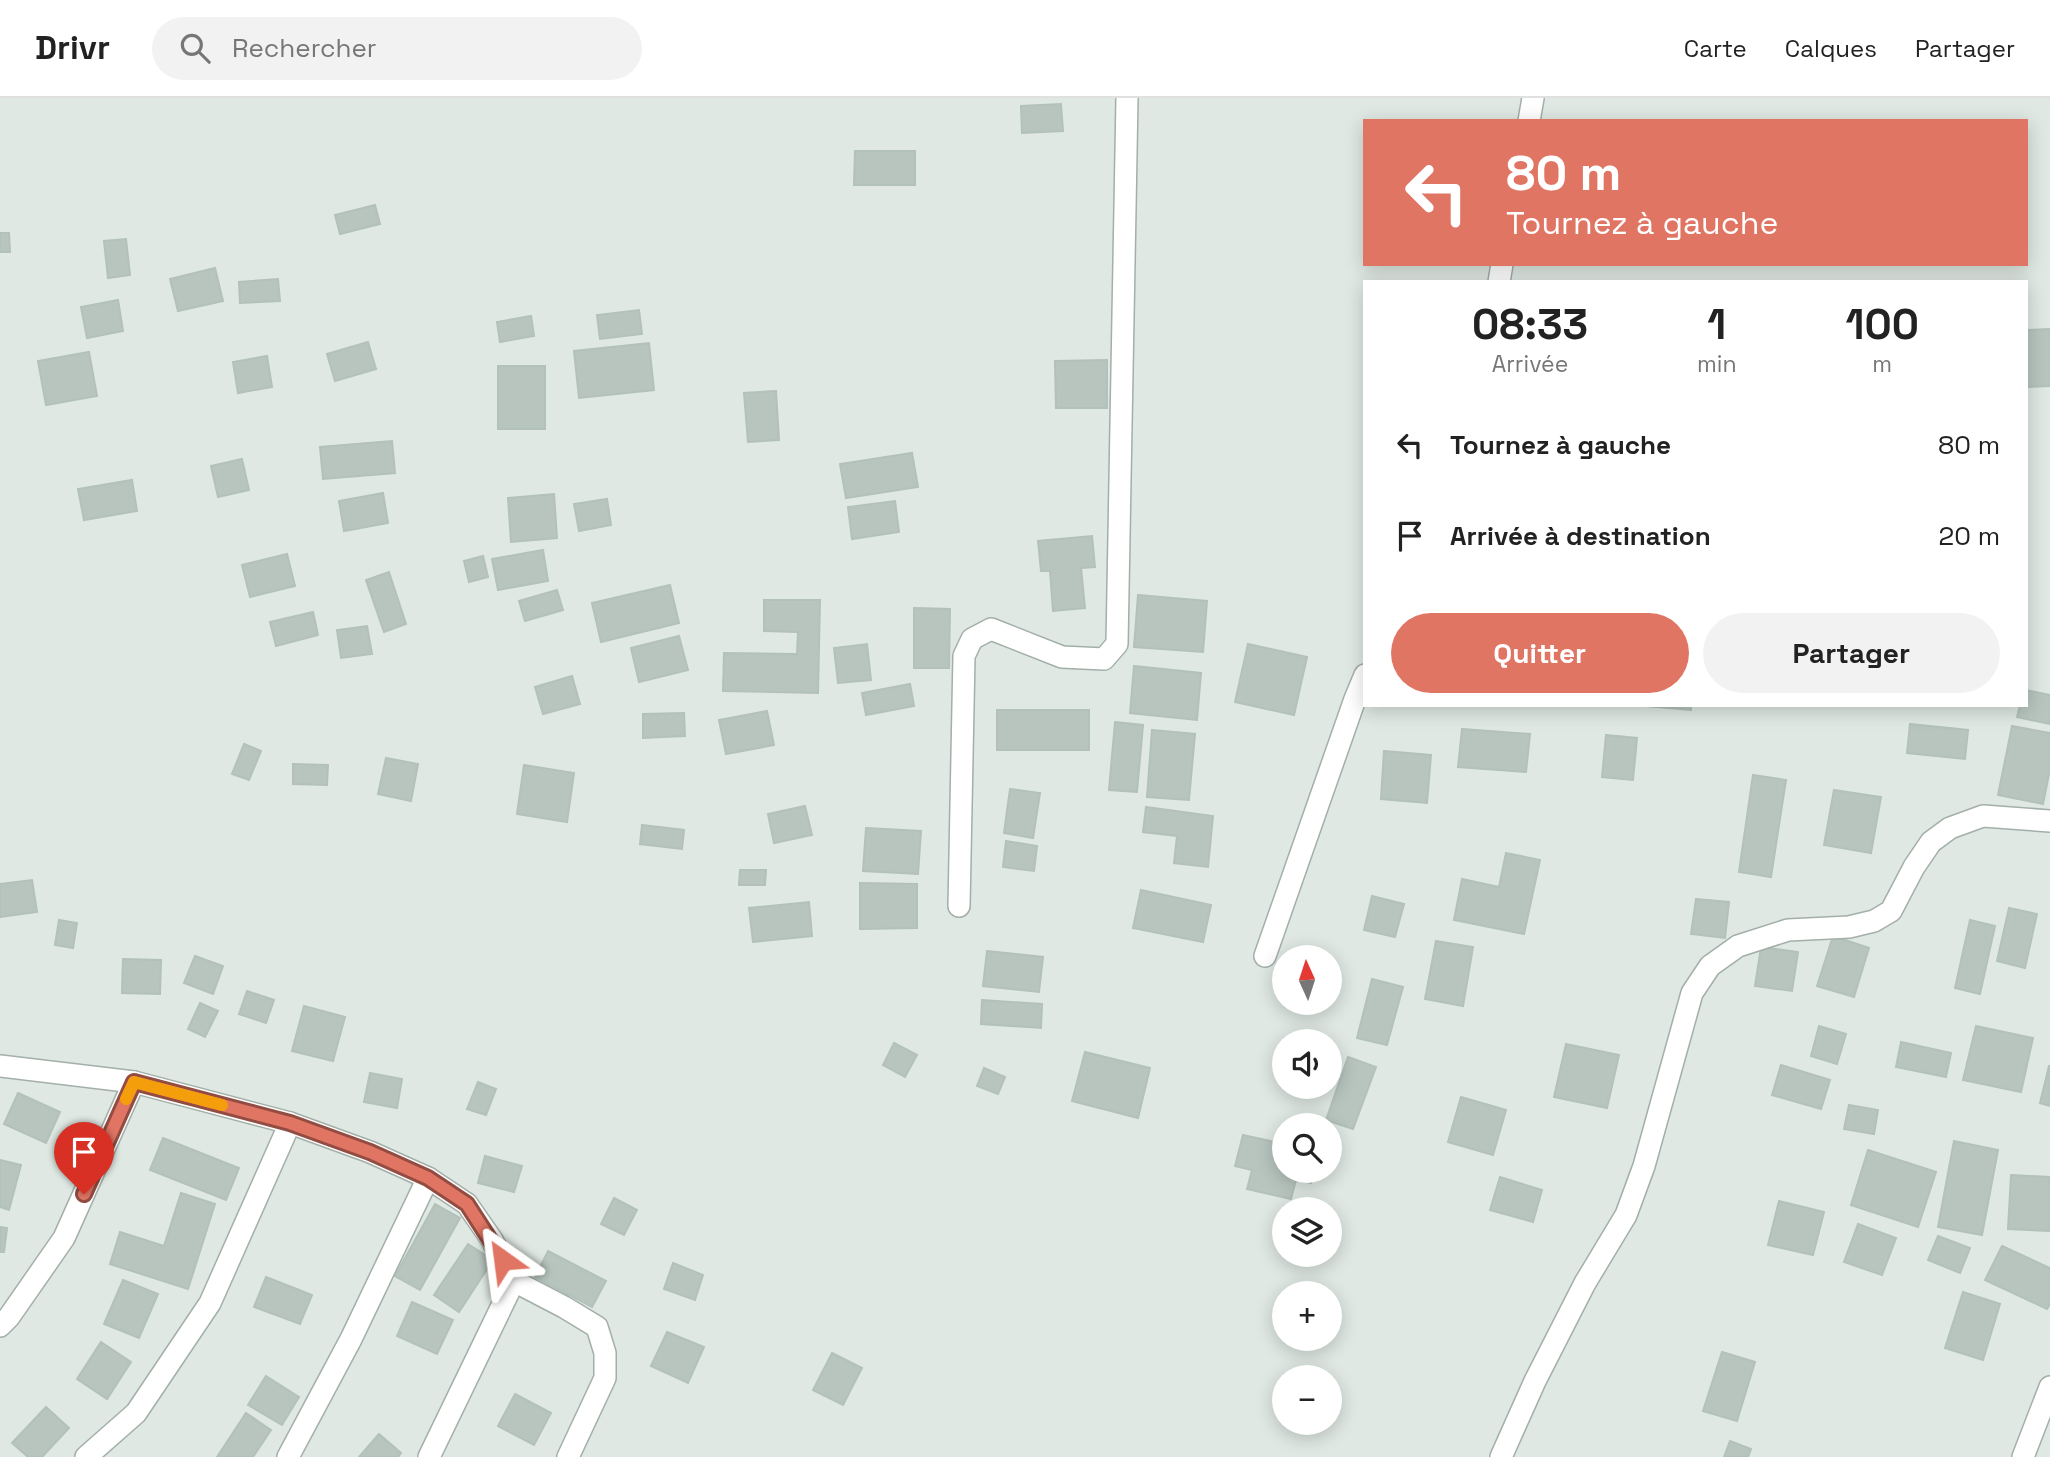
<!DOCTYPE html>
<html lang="fr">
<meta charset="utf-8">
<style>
body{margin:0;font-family:"Space Grotesk",sans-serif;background:#f2f2f2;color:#222;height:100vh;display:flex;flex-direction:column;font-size:26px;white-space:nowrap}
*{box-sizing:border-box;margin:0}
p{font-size:23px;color:#767676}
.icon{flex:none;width:38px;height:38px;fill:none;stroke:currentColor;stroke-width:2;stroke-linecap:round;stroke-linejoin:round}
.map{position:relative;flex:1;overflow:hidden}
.sheet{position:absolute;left:1363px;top:182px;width:665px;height:427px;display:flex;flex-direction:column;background:#fff;border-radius:0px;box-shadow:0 4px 18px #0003}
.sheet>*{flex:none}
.hud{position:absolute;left:1363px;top:21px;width:665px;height:147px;border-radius:0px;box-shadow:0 4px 18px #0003;background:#e17564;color:#fff;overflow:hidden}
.needle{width:46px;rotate:357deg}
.controls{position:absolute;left:1272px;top:847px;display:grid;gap:14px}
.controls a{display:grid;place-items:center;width:70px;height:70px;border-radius:50%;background:#fff;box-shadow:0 4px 18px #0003;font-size:35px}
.pin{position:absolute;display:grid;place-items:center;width:60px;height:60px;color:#fff;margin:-72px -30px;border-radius:50% 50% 50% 0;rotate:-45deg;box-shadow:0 0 7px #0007}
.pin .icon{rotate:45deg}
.me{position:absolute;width:77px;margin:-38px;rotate:329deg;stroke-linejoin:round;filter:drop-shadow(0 0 5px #0008)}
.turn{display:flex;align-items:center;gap:24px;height:147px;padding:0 28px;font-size:32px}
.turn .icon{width:91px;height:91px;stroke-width:2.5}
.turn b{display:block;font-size:49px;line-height:60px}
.eta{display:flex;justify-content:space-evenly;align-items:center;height:119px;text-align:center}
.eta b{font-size:42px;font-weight:700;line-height:49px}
.action{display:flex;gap:14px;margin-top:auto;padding:14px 28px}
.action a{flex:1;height:80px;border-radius:42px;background:#e17564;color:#fff;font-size:28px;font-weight:700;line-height:80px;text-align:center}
.action a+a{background:#f2f2f2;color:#222}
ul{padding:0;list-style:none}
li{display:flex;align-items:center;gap:21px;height:91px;padding:0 28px}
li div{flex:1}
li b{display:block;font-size:26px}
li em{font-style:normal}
header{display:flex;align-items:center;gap:42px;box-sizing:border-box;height:98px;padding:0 35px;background:#fff;border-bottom:2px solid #e0e0e0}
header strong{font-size:33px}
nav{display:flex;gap:38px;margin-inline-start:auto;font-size:24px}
.search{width:490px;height:63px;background:#f2f2f2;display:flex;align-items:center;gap:18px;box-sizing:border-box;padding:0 24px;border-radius:38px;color:#767676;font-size:26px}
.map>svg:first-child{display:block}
.building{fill:#b8c5bf;stroke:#b2c1b9;stroke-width:2}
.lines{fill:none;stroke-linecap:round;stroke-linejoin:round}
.street-casing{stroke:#a3afa9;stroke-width:24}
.street{stroke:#fff;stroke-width:21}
.route-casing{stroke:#924c41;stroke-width:18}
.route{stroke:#e17564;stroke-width:12}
.slow{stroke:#f59e0b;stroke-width:12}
</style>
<header>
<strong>Drivr</strong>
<div class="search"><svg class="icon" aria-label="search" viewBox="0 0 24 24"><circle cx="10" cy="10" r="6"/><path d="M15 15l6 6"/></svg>Rechercher</div>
<nav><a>Carte</a><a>Calques</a><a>Partager</a></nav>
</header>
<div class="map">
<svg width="2050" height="1359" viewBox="0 0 2050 1359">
<rect width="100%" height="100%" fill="#dfe8e3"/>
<!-- building -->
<g class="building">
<polygon points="1061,6 1063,33 1022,35 1021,8"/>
<polygon points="855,53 915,53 915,87 854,87"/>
<polygon points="375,107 380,126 340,136 335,117"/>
<polygon points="0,135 9,135 10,154 0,154"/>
<polygon points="126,141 130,177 108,180 104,143"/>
<polygon points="215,170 223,203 178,213 170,181"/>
<polygon points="278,181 280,203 240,205 239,184"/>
<polygon points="118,202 123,233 87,240 81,209"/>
<polygon points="639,212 642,236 600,241 597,217"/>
<polygon points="531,218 534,238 500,244 497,224"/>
<polygon points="2050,231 2050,288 2026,289 2026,232"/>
<polygon points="368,244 376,271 335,283 327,256"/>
<polygon points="649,245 654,292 579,300 574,253"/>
<polygon points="89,254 97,298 46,307 38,263"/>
<polygon points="267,258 272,289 238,295 233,264"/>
<polygon points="1107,262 1107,310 1056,310 1055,263"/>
<rect x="498" y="268" width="47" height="63"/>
<polygon points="776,293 779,342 748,344 744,295"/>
<polygon points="392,343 395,375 323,381 320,349"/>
<polygon points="912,355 918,389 846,400 840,366"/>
<polygon points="242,361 249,392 218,399 211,368"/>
<polygon points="132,382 137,413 84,422 78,391"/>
<polygon points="383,395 388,425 344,433 339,403"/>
<polygon points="554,396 557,440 511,444 508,400"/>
<polygon points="607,401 611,427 579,433 574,406"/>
<polygon points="895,403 899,434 852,441 848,409"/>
<polygon points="1092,438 1095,469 1081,470 1085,510 1053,513 1050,473 1041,473 1038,443"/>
<polygon points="543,452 548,483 498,492 492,461"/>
<polygon points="287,456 295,488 250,499 242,467"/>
<polygon points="483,458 488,479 469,484 464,463"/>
<polygon points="389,474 406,526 384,534 366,482"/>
<polygon points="670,487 679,525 601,544 592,505"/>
<polygon points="557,492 563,512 525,523 519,503"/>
<polygon points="1138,497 1207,503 1203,554 1134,549"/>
<polygon points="764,502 820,502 818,595 723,593 724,555 797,556 798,534 764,533"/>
<polygon points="914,510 950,511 949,570 914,570"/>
<polygon points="313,514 318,537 276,548 270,524"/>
<polygon points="367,528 372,556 341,560 337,532"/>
<polygon points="679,538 688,572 639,584 631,550"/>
<polygon points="867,546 871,582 838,585 834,550"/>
<polygon points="1248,546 1307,559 1294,617 1235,604"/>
<polygon points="1134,568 1201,575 1197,622 1130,615"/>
<polygon points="572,578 580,606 543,616 535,589"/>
<polygon points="910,586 914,608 866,617 862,595"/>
<polygon points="2026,592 2050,597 2050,626 2017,619 2020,607 2026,607"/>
<polygon points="1634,607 1691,607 1691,612"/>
<rect x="997" y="612" width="92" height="40"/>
<polygon points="767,613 774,647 726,656 719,622"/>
<polygon points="684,615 685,638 643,640 643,616"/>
<polygon points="1115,624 1143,627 1137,694 1109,692"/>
<polygon points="1910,626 1968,632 1965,661 1907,655"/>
<polygon points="2012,628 2050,635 2050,671 2043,706 1998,697"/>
<polygon points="1462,631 1530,636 1526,674 1458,669"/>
<polygon points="1152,632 1195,636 1189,702 1147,699"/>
<polygon points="1606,637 1637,640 1633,682 1602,679"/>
<polygon points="244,646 261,653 249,682 232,676"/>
<polygon points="1384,653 1431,657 1427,705 1381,701"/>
<polygon points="386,660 418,666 411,703 378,696"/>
<polygon points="293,666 328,667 327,687 293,686"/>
<polygon points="524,667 574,675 567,724 517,716"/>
<polygon points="1753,677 1786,682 1771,779 1739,774"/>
<polygon points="1010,691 1040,695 1033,740 1004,735"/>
<polygon points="1834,692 1881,699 1871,755 1824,747"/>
<polygon points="805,708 812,737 774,745 768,716"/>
<polygon points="1146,709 1213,718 1208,769 1174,765 1177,738 1143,734"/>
<polygon points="642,727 684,732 682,751 640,746"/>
<polygon points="866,730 921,733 918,776 863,773"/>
<polygon points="1006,743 1037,748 1034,773 1003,769"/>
<polygon points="1506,755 1540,762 1524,836 1454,822 1462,781 1499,789"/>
<polygon points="740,772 766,772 765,787 739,787"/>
<polygon points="32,782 37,814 0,819 0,786"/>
<polygon points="860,785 917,786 917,830 860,831"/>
<polygon points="1141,792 1211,807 1203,844 1133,830"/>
<polygon points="1372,798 1404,806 1395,839 1364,832"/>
<polygon points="1696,801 1729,804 1725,840 1691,836"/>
<polygon points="809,804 812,838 753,844 749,810"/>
<polygon points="2009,810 2037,816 2025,870 1997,863"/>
<polygon points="59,822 77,825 73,850 55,847"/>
<polygon points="1970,822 1995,828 1980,896 1955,890"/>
<polygon points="1833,838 1869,850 1854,899 1817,888"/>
<polygon points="1436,843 1473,849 1463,908 1425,901"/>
<polygon points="1761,849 1798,854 1792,893 1755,888"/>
<polygon points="987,853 1043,859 1039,894 983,888"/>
<polygon points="195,858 223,868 213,896 184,885"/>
<polygon points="123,861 161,862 160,896 122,895"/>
<polygon points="1372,881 1403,889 1387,947 1357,940"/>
<polygon points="247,893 274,902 266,925 239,916"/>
<polygon points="982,902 1042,906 1041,930 981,926"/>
<polygon points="200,905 218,913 205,939 188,931"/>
<polygon points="304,908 345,919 333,963 292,953"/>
<polygon points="1819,928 1846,936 1837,966 1811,958"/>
<polygon points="1976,928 2033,940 2021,994 1963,982"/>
<polygon points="1901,944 1951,955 1946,979 1896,969"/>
<polygon points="894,945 917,957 905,979 883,967"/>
<polygon points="1566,946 1619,957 1607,1010 1554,999"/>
<polygon points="1085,954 1150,970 1138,1020 1072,1003"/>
<polygon points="1348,959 1376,969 1353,1031 1326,1022"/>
<polygon points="1781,967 1830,982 1821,1011 1772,997"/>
<polygon points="2049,968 2050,968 2050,1008 2040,1005"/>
<polygon points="984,970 1005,979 998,996 977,988"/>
<polygon points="370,975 402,981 397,1010 364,1004"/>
<polygon points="478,984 496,991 486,1017 467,1011"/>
<polygon points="18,995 60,1014 46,1045 4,1026"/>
<polygon points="1461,999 1506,1012 1493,1057 1448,1044"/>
<polygon points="1849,1007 1878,1012 1874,1036 1844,1031"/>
<polygon points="1243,1037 1284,1046 1284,1073 1314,1073 1311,1085 1296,1082 1291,1101 1247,1091 1252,1072 1235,1068"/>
<polygon points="163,1040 239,1070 226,1102 150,1072"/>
<polygon points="1954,1043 1998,1052 1982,1137 1938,1129"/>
<polygon points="1868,1052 1936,1074 1918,1129 1851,1107"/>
<polygon points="485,1058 522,1068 514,1094 478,1085"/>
<polygon points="0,1062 21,1067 9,1112 0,1109"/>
<polygon points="2011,1077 2050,1079 2050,1133 2008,1131"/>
<polygon points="1500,1079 1542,1092 1533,1124 1490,1112"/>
<polygon points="181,1095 215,1106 188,1191 110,1166 120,1134 164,1148"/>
<polygon points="614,1100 637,1112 624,1137 601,1126"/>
<polygon points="1779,1103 1824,1114 1813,1157 1768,1147"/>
<polygon points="435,1106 460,1120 420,1192 395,1178"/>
<polygon points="1858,1126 1896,1140 1882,1177 1844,1164"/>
<polygon points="0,1129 7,1130 4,1154 0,1154"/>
<polygon points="1938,1138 1970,1150 1960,1175 1928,1162"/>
<polygon points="468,1146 493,1162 459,1214 434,1197"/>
<polygon points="2002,1148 2050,1170 2050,1206 2047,1211 1985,1182"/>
<polygon points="548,1153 606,1183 592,1209 535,1179"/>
<polygon points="673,1165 703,1177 695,1202 664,1191"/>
<polygon points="266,1179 312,1197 300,1226 254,1209"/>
<polygon points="123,1182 158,1196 139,1240 104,1226"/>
<polygon points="1963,1194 2000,1206 1983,1262 1945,1250"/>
<polygon points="412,1204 453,1222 437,1256 397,1238"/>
<polygon points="667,1234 704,1249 688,1285 651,1268"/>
<polygon points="101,1244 131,1264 107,1301 77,1281"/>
<polygon points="1722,1254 1755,1264 1737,1323 1703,1313"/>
<polygon points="832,1255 862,1270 843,1307 813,1292"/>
<polygon points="266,1278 299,1299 282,1327 248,1307"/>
<polygon points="515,1296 551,1315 534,1347 498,1328"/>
<polygon points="46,1309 69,1330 42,1359 28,1359 12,1345"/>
<polygon points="246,1315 271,1332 253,1359 217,1359"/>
<polygon points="379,1336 401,1355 398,1359 359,1359"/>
<polygon points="1730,1343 1751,1351 1748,1359 1724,1359"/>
</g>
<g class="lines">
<defs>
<g id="street">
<polyline points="1529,23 1533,0"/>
<polyline points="1499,184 1502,166"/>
<polyline points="959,808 964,558 972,541 991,531 1062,559 1104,561 1117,546 1127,0"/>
<polyline points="1265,858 1355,601 1365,577"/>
<polyline points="0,968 134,984 290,1025 370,1054 428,1080 467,1106 492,1142 514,1183 564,1209 597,1229 605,1255 605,1280 568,1359"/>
<polyline points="0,1228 9,1219 64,1140 134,984"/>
<polyline points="86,1359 136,1315 210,1205 290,1025"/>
<polyline points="288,1359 351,1241 428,1080"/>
<polyline points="429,1359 514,1183"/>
<polyline points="1501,1359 1535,1283 1585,1185 1626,1117 1644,1068 1692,895 1710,868 1738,848 1788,832 1849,829 1874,823 1891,813 1914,769 1931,744 1950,730 1983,718 2050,723"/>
<polyline points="2023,1359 2050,1289"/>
</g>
</defs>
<!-- street casing -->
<use href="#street" class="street-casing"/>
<!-- street -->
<use href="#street" class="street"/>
</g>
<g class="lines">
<defs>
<polyline id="route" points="84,1096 134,984 290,1025 370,1054 428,1080 467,1106 503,1162"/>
</defs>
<!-- route casing -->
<use href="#route" class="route-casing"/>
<!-- route -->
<use href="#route" class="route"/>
<!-- slow -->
<polyline class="slow" points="126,1001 134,984 222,1007"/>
</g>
</svg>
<div class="controls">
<a><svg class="needle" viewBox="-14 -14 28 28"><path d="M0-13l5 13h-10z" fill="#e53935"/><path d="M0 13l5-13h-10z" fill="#767676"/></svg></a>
<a><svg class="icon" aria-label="sound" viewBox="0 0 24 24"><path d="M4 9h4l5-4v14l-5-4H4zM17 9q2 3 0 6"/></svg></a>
<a><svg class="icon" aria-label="search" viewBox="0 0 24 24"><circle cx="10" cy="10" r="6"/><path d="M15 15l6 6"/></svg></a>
<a><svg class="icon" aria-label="layers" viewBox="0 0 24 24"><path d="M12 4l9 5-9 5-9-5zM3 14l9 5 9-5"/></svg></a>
<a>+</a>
<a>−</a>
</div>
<div class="pin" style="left:84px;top:1096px;background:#d93025"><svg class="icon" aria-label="arrive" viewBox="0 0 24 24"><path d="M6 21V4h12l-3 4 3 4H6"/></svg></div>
<svg class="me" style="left:503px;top:1162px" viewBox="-20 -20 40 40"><path d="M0-17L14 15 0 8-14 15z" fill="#e17564" stroke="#fff" stroke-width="4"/></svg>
<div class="hud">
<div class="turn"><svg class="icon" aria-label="left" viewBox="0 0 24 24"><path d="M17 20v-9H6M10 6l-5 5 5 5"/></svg><div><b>80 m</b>Tournez à gauche</div></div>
</div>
<section class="sheet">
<div class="eta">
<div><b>08:33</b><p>Arrivée</p></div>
<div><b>1</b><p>min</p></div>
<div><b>100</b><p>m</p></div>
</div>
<ul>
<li><svg class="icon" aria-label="left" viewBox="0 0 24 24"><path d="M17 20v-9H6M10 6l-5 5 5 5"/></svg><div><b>Tournez à gauche</b></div><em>80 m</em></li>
<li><svg class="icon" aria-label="arrive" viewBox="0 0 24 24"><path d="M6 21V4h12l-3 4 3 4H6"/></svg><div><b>Arrivée à destination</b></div><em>20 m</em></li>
</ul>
<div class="action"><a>Quitter</a><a>Partager</a></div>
</section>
</div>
